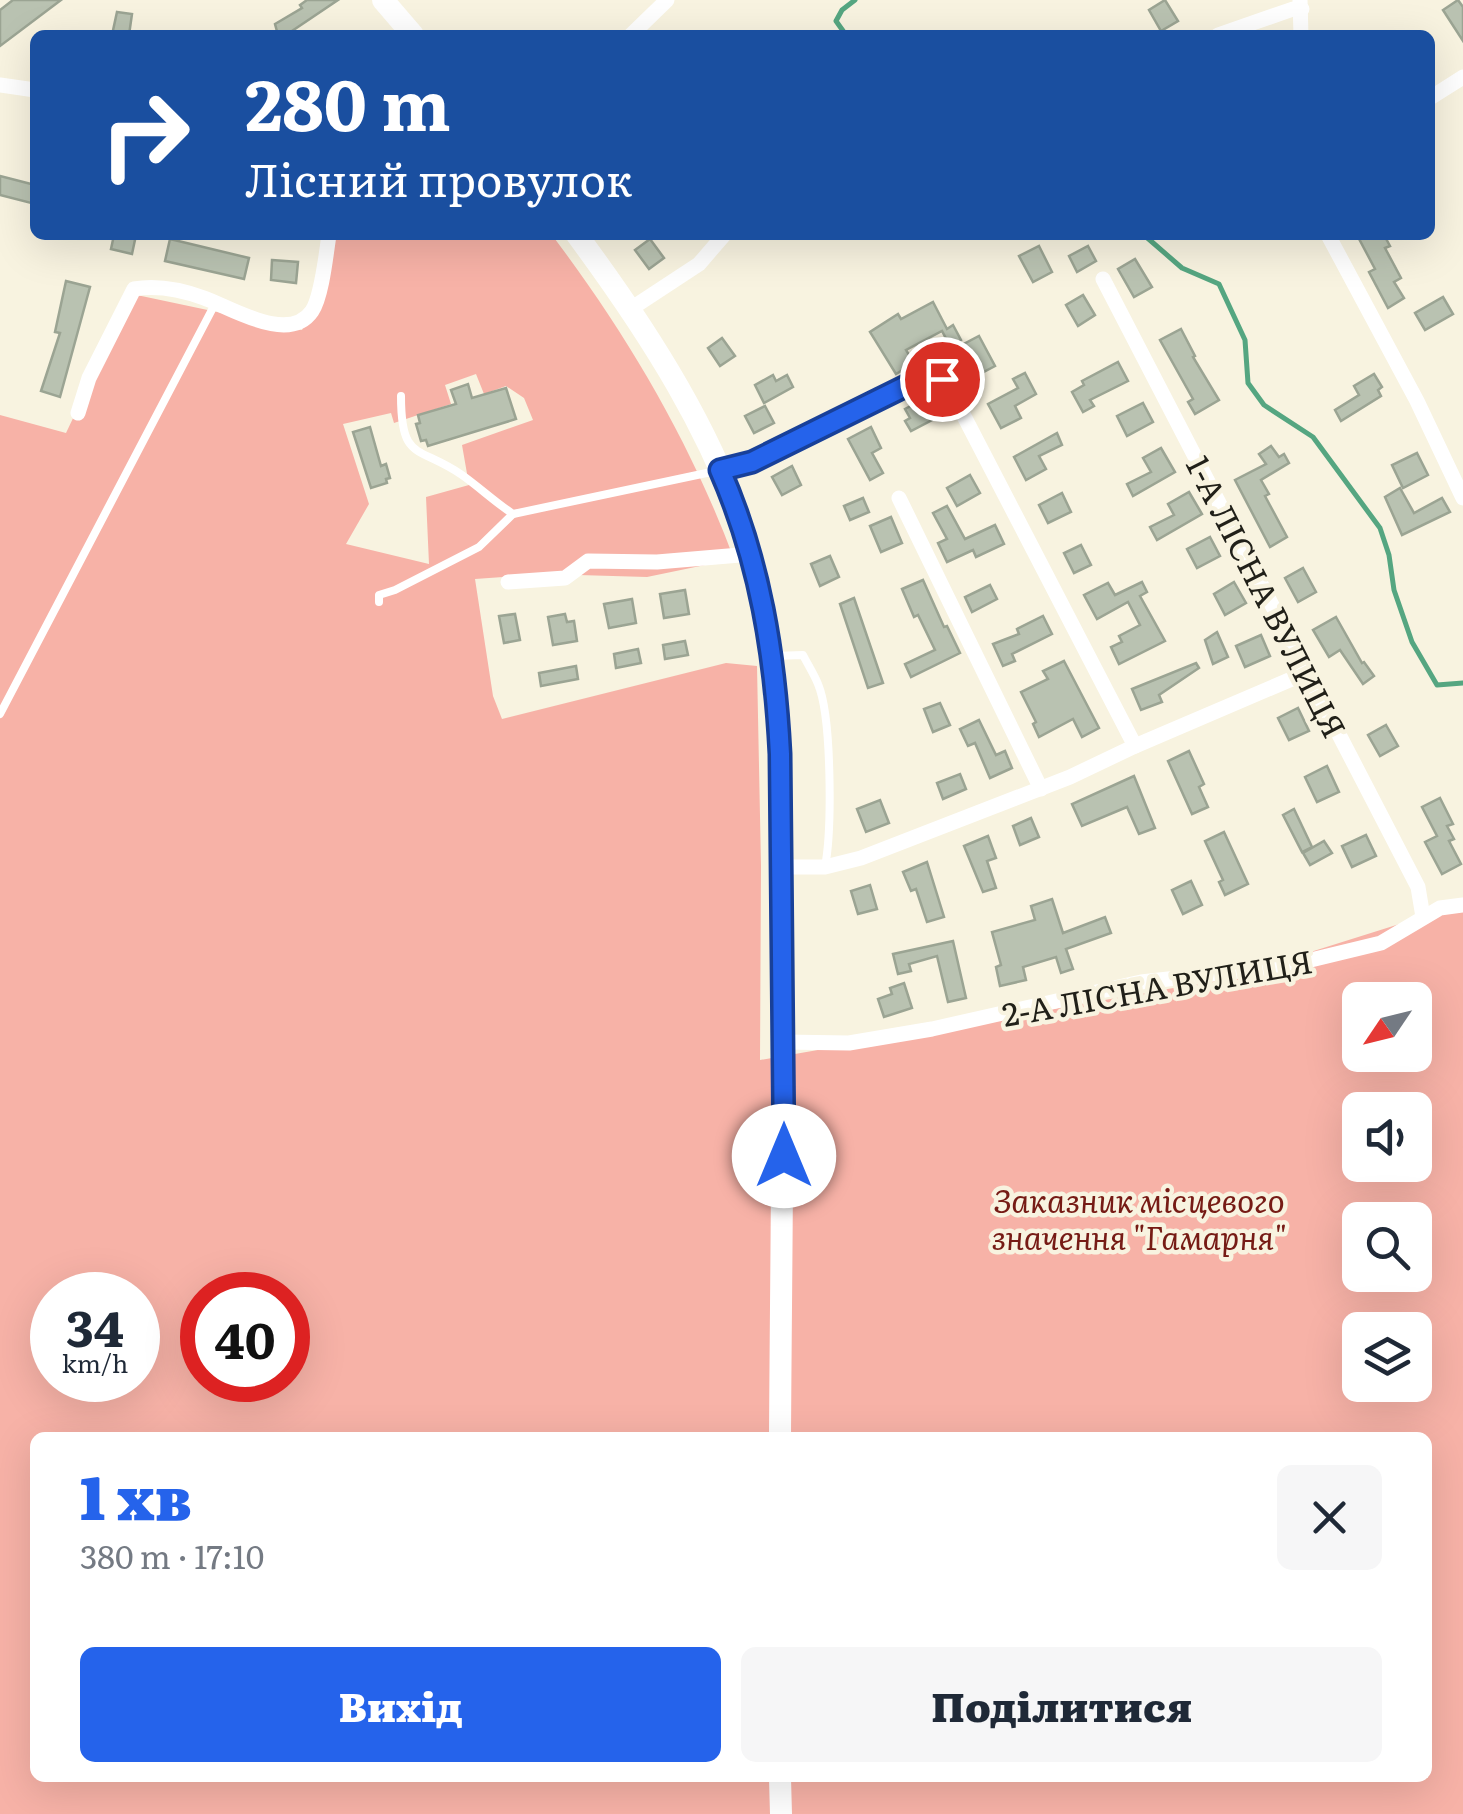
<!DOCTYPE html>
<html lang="uk">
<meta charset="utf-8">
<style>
body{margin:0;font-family:Literata,serif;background:#f6f6f7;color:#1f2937;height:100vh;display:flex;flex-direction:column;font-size:38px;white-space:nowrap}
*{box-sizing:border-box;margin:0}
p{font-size:32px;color:#747a83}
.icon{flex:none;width:55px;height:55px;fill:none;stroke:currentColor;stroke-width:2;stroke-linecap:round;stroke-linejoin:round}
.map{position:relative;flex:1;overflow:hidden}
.sheet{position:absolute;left:30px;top:1432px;width:1402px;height:350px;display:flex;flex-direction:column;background:#fff;border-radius:15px;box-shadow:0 10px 40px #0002}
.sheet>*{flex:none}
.banner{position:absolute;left:30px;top:30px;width:1405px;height:210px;border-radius:15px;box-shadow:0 10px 40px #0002;background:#1a4fa0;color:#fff;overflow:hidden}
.needle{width:65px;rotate:235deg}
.tools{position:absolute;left:1342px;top:982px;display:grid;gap:20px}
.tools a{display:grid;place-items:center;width:90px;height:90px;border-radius:15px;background:#fff;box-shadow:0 10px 40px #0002;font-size:50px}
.speed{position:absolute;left:30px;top:1272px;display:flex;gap:20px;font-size:50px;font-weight:700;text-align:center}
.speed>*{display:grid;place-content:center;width:130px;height:130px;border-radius:50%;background:#fff;box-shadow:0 10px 40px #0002;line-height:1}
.speed small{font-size:25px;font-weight:400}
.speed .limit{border:15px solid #d22;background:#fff;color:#111}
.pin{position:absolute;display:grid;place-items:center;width:85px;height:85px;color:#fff;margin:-42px;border:5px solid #fff;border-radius:50%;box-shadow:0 2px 10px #0007}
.me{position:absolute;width:110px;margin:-55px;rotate:0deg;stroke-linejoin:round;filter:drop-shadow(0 0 8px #0008)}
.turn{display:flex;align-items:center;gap:35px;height:210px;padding:0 50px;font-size:45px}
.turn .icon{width:130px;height:130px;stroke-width:2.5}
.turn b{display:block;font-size:70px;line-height:85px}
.round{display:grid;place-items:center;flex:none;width:105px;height:105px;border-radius:15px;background:#f6f6f7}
.overview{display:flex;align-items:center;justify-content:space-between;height:170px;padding:0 50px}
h1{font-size:60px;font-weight:800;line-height:75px;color:#2563eb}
.primary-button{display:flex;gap:20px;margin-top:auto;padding:20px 50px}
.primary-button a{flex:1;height:115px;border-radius:15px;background:#2563eb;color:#fff;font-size:40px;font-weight:800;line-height:115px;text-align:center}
.primary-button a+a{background:#f6f6f7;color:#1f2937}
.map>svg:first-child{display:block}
.green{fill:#f7b2a7;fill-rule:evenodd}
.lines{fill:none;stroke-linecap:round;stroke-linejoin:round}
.stream{stroke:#55a681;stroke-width:5}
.building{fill:#b9c2b1;stroke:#9ba493;stroke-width:2.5}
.lane{stroke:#fff;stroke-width:8}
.street{stroke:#fff;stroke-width:15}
.secondary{stroke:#fff;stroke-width:22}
.route-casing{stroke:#184099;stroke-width:25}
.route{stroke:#2563eb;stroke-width:18}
.labels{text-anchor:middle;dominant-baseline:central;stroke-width:9;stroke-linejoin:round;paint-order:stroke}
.street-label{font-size:32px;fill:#212019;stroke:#f8f3e0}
.park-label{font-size:32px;font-style:italic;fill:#761b15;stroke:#f8f3e0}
</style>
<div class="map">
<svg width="1463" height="1814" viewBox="0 0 1463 1814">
<rect width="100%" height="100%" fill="#f8f3e0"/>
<!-- green -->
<path class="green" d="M332,235H552C628,336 690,441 734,559L647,577L544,574L475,579L493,696L502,719L726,663L757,666L761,866L760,1060L1225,979L1463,904V1814H0V415L66,433L132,294L302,330L309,315ZM476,374L484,394L506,386L524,398L533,420L462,445L469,485L426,497L429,564L346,544L369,504L343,424L391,413L394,423L451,404L445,385ZM1360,1000H1415V1055H1360ZM1360,1110H1415V1165H1360ZM1360,1220H1415V1275H1360ZM52,1295H138V1380H52ZM202,1295H288V1380H202ZM1360,1330H1415V1385H1360ZM35,1438H1428V1778H35Z"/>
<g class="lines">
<!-- stream -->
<g class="stream">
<polyline points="846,35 836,21 842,10 855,0"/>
<polyline points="1144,235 1182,268 1219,284 1245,340 1248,383 1264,405 1313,437 1380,528 1389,555 1394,590 1412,642 1437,685 1463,683"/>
</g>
</g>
<!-- building -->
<g class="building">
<polygon points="13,0 61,0 0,46 0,10"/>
<polygon points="307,0 338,0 286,35 278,35 275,24 302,8 300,5"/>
<polygon points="1165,0 1178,21 1161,31 1149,10"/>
<polygon points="1458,0 1463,7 1463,41 1443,10"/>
<polygon points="117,12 132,14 129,35 112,35"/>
<polygon points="0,176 35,185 35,204 0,195"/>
<polygon points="114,235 136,235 132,254 111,249"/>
<polygon points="1357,235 1384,235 1390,246 1385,248 1401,278 1394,282 1404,298 1388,308 1369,272 1375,269"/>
<polygon points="170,239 249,258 244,279 165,261"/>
<polygon points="650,239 664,258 649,269 635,250"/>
<polygon points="1039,246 1052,272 1033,282 1019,256"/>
<polygon points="1088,246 1096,261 1077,272 1069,256"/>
<polygon points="1135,259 1152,287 1134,297 1118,269"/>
<polygon points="272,260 298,262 296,283 271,280"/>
<polygon points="66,281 90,287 60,397 41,391 60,333 55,332"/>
<polygon points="1083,295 1095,315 1078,326 1066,305"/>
<polygon points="1443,297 1453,314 1425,330 1415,313"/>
<polygon points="933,302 947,329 953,325 961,340 950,346 942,331 906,350 914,363 896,374 870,332 898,314 901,319"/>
<polygon points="1181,329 1195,356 1193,357 1219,400 1195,414 1188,402 1193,399 1160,340"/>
<polygon points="979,336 995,366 974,377 958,347"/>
<polygon points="722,338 735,356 720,366 708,348"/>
<polygon points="1118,362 1128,381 1090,400 1094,406 1083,412 1072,392 1084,385 1082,381"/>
<polygon points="1025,373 1036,394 1015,406 1021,418 1001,428 988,404 1018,388 1013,379"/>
<polygon points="1374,374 1382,387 1378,390 1381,396 1341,421 1335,410 1359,395 1354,386"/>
<polygon points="773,375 776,381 787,375 793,387 764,403 755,385"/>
<polygon points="468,384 472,398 506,388 516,419 428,446 426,440 421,441 416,424 420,423 418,415 456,404 451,390"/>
<polygon points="926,398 936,418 911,431 905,421 910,418 905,409"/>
<polygon points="1143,403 1153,422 1127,436 1117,416"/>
<polygon points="765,406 774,423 754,433 745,416"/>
<polygon points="370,427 381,466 386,464 390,478 386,479 387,483 371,488 353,432"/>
<polygon points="871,427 881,448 872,453 883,473 870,480 848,439"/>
<polygon points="1057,433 1062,445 1039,456 1046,469 1026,480 1014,457"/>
<polygon points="1271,446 1279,457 1284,454 1289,463 1261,480 1269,494 1265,496 1287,537 1270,547 1235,480 1266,464 1259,454"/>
<polygon points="1161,448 1175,472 1133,496 1127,484 1151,472 1143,458"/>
<polygon points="1417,453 1428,475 1403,488 1392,465"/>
<polygon points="792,466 801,485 782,495 772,477"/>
<polygon points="970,475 980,493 957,506 947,488"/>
<polygon points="1400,488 1414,513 1442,498 1450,512 1402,535 1385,497"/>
<polygon points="1189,492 1202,514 1157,540 1150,527 1174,515 1168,504"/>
<polygon points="1062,493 1071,512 1048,523 1039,505"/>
<polygon points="863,498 869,512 850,520 844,506"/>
<polygon points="947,506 965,539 995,525 1004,544 976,557 973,550 947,562 938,543 947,539 933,513"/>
<polygon points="891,517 902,543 881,552 870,526"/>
<polygon points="1210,537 1220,556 1197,568 1187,549"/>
<polygon points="1081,545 1091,565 1074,573 1064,553"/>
<polygon points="830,556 839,577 820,586 811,564"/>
<polygon points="1303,568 1316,592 1298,602 1285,578"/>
<polygon points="923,580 944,627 947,626 960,653 911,677 905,664 935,650 918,615 914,617 902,589"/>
<polygon points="1142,582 1147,592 1140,596 1165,641 1119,664 1111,647 1122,642 1119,636 1140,625 1128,602 1097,619 1084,595 1108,583 1115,595"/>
<polygon points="1234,582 1246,603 1225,615 1214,594"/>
<polygon points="990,585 997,599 972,612 965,597"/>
<polygon points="685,590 689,614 664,618 660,594"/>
<polygon points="854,598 883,683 868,688 840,604"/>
<polygon points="632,599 636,623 609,628 604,604"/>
<polygon points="515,614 520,640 504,643 499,616"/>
<polygon points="565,614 567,622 574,621 577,641 553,645 548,617"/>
<polygon points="1043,616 1052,634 1012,654 1015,661 1003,666 993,644 1019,634 1017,629"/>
<polygon points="1336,617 1362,663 1364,662 1374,676 1363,684 1340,650 1329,657 1313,630"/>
<polygon points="1217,632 1228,657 1213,664 1205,640"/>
<polygon points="1261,635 1270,656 1245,667 1236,646"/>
<polygon points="685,641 688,655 665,659 663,645"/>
<polygon points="638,649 641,663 616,668 614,654"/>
<polygon points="1064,661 1099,728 1082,737 1073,719 1039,737 1033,724 1036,722 1021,692 1048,679 1043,671"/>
<polygon points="1196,663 1199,668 1159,695 1162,702 1141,710 1132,689"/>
<polygon points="576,666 578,679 541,686 539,673"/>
<polygon points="940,703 950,725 933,732 924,709"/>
<polygon points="1298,708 1309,731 1289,740 1278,718"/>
<polygon points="979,720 996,755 1005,751 1012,768 990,778 975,743 968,746 960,729"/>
<polygon points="1386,725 1398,746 1380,756 1368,735"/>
<polygon points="1189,751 1204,784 1199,787 1208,807 1192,814 1168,761"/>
<polygon points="1327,766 1339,792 1317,802 1305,777"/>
<polygon points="960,774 966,789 943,799 937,783"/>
<polygon points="1134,776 1155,828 1139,834 1127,807 1082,826 1072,804"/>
<polygon points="1440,798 1453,824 1447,826 1454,839 1449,841 1461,864 1442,874 1425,842 1437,836 1422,807"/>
<polygon points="880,800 889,823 866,832 857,809"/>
<polygon points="1294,809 1312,847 1302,852 1283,815"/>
<polygon points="1031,818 1039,837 1020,845 1013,826"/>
<polygon points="1224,832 1248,884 1225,895 1219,882 1223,880 1205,841"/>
<polygon points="1366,835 1376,856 1352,867 1342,846"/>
<polygon points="988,836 996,858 987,861 996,888 983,892 964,846"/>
<polygon points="1324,841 1332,853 1310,865 1303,853"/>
<polygon points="927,862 944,917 927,922 916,889 911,891 903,872"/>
<polygon points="1191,881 1202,905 1183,914 1172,890"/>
<polygon points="870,885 877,909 858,914 851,891"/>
<polygon points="1052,899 1063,933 1105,917 1111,933 1066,949 1073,969 1061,973 1056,957 1023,967 1026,980 1000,986 996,967 1001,965 992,932 1035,920 1031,906"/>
<polygon points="953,941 966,998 948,1002 937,956 909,964 911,971 898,974 893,954"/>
<polygon points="904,983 912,1008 884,1017 878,999 892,994 890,988"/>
</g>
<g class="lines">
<!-- lane -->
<g class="lane">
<path d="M401,396C401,462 418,445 462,475C479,487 495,502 513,514"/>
<polyline points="379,602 379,595 395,590 479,547 513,514 716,471"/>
<path d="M774,656L803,655C808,665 814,674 818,684C832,717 832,830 825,867"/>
<polyline points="0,714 216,302"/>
</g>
<!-- street -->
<g class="street">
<polyline points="1300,0 1301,35"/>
<polyline points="631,35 667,0"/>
<polyline points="1218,35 1293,9 1302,9"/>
<polyline points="0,85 35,90"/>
<polyline points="1430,98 1463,77"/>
<polyline points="1328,235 1417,401 1463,498"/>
<polyline points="1103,279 1418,887 1423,917"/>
<polyline points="629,310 699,264 724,235"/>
<path d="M78,413L89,378L134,289C157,285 182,290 204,298C230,307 289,345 312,311C322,296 326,254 329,235"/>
<polyline points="720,470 752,462 917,381 938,377 952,393 1135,746"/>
<polyline points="899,498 1041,789"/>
<polyline points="508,582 565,578 588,561 657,562 752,554"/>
<polyline points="781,867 825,867 861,858 1070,777 1135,746 1308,672"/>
<polyline points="783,1042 849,1043 932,1029 1141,982 1286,966 1381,943 1440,908 1463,905"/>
</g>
<!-- secondary -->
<g class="secondary">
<polyline points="383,0 413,35"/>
<path d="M577,235C648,331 717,437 751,553C785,668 781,788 782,907C784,1084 781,1260 780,1438"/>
<polyline points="780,1778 781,1814"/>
</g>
</g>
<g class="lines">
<defs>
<path id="route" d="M784,1156L780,754C775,655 760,561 720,470L752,462L916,381L933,376L942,379"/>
</defs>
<!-- route casing -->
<use href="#route" class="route-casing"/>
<!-- route -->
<use href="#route" class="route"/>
</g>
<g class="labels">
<!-- street labels -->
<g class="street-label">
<text transform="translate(1268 596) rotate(63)">1-А ЛІСНА ВУЛИЦЯ</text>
<text transform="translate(1157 986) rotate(-10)">2-А ЛІСНА ВУЛИЦЯ</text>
</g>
<!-- park labels -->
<g class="park-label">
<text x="1139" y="1199">Заказник місцевого<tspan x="1139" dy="37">значення "Гамарня"</tspan></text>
</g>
</g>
</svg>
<div class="tools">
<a><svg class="needle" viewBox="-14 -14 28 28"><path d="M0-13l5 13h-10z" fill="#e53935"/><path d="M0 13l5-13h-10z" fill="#747a83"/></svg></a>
<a><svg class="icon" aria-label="sound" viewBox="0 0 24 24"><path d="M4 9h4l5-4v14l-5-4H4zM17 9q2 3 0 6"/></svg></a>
<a><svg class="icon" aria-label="search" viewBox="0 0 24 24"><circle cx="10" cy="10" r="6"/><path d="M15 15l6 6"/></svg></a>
<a><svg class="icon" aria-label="layers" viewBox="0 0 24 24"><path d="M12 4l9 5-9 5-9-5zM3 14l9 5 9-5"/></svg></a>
</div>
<div class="speed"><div>34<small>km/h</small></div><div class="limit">40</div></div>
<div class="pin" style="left:942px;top:379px;background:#d93025"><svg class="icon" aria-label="arrive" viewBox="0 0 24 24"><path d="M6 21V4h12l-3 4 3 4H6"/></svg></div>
<svg class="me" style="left:784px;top:1156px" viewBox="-20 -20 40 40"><circle r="19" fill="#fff"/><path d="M0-13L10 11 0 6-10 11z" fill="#2563eb"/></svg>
<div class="banner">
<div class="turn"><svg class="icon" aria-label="right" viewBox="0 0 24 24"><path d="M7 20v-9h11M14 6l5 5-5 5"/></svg><div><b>280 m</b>Лісний провулок</div></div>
</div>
<section class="sheet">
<div class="overview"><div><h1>1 хв</h1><p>380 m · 17:10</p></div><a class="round"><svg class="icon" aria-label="close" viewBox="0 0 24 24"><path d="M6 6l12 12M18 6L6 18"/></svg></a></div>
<div class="primary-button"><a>Вихід</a><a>Поділитися</a></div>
</section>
</div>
